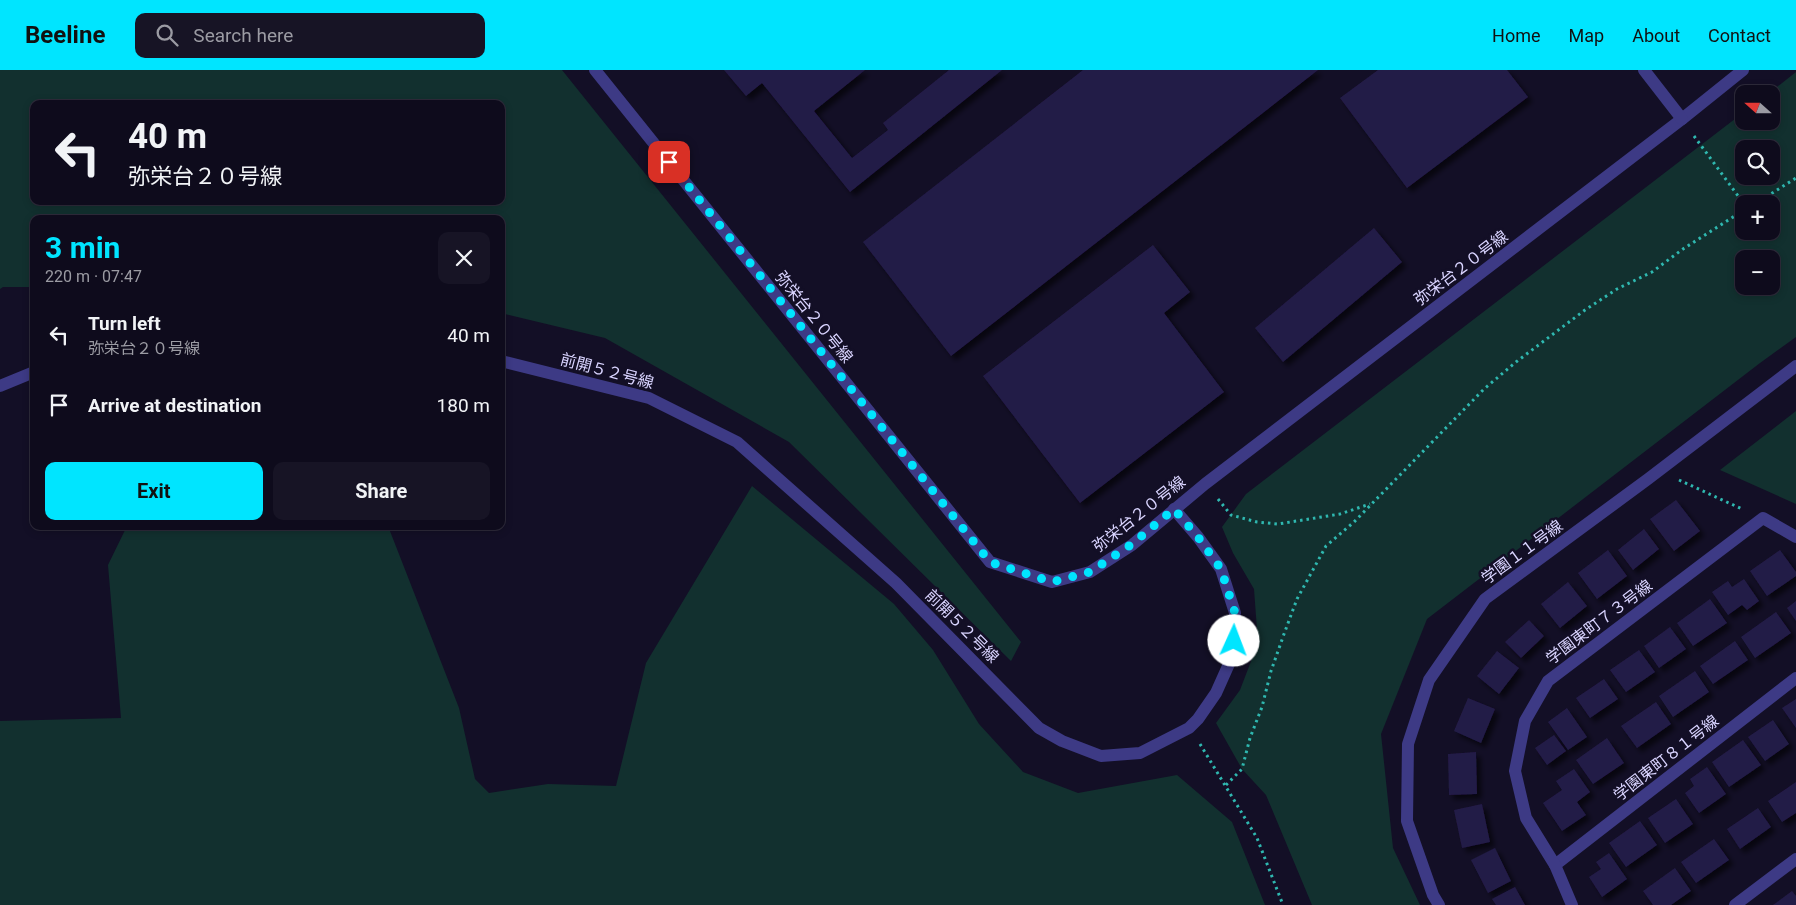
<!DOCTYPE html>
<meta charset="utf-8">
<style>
body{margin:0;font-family:Roboto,"Noto Sans JP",sans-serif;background:#171425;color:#f1f3f6;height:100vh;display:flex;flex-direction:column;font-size:19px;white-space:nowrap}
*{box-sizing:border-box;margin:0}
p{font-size:16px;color:#9b9ba3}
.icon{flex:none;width:28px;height:28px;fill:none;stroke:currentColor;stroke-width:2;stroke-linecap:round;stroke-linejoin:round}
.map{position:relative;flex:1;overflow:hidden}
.sheet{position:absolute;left:30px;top:145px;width:475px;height:315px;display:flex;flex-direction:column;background:#0e0b1c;border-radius:10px;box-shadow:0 2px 8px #0003,0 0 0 1px #2e2b3b}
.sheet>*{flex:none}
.guide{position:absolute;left:30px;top:30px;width:475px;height:105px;border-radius:10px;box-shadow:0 2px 8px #0003,0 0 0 1px #2e2b3b;background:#0e0b1c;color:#f1f3f6;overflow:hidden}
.needle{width:32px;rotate:291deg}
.buttons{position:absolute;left:1735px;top:15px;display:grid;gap:10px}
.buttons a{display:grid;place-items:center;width:45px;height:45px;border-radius:10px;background:#0e0b1c;box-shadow:0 2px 8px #0003,0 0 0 1px #2e2b3b;font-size:25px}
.pin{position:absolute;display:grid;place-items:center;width:42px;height:42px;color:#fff;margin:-21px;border-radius:10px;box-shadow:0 2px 8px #0006}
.me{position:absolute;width:55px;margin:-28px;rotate:2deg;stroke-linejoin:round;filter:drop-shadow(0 0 4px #0008)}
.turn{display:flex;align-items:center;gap:18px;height:105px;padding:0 15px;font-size:22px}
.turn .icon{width:65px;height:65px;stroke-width:2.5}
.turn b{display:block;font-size:35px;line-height:42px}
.round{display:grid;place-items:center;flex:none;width:52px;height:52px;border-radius:10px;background:#171425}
.overview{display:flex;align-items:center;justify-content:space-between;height:85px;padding:0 15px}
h1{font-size:30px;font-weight:700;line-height:38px;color:#00e5ff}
.action{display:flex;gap:10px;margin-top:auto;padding:10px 15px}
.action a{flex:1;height:58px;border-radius:10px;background:#00e5ff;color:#111;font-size:20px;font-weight:700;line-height:58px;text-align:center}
.action a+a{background:#171425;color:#f1f3f6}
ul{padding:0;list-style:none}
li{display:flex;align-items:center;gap:15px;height:70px;padding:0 15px}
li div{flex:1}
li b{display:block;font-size:19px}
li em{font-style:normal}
header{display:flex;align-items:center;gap:30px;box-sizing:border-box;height:70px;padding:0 25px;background:#00e5ff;color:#111}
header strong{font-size:24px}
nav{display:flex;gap:28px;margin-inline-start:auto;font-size:18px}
.search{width:350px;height:45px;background:#171425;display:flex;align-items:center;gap:12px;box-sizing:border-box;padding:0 18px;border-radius:10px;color:#9b9ba3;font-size:19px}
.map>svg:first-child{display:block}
.green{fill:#12302f;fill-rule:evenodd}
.building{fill:#241b47;filter:url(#shadow)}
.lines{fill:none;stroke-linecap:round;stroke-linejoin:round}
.path{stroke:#2fb8b0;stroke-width:3;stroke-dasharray:2.5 4;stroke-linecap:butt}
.minor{stroke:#3d3a85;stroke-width:12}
.tertiary{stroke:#3d3a85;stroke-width:12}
.route{stroke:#00e5ff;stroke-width:9;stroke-dasharray:0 16.2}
.labels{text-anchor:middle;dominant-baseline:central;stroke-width:5;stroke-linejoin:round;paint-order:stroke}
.street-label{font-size:16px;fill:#d9d4ff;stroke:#130f26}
</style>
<header>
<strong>Beeline</strong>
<div class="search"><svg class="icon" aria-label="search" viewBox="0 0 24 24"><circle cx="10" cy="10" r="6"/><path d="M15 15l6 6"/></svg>Search here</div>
<nav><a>Home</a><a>Map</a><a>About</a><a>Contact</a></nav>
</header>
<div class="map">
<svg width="1796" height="835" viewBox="0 0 1796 835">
<defs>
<filter id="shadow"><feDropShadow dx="4.5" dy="4.5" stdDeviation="2.5" flood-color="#0009"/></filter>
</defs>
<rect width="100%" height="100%" fill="#130f26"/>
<!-- green -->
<g class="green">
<path d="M0,0H562L1021,572L1011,591L789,372L605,268L501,243V149H34V217H3L0,219ZM34,34H501V131H34Z"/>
<path d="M1796,2V267L1760,293L1427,549L1381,664L1393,778L1420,835H1312L1266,725L1242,699L1216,653L1240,620L1258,573L1254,519L1233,483L1222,457L1246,424L1744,42V51H1771V24H1768ZM1744,79H1771V106H1744ZM1744,134H1771V161H1744ZM1744,189H1771V216H1744Z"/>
<polygon points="1796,341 1796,434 1720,400"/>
<polygon points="752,416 894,534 933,580 979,654 1023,702 1078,723 1177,705 1232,752 1265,835 0,835 0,651 121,648 108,495 127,456 388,456 459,638 475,709 489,723 548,714 616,716 646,593"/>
</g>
<!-- building -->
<g class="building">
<polygon points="724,0 865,0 814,41 852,88 888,60 883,53 949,0 1002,0 850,122 762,13 746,26"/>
<polygon points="1083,0 1318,0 951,286 863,172"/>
<polygon points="1378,0 1507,0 1528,27 1407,118 1340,28"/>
<polygon points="1374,158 1402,192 1283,292 1255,258"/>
<polygon points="1153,175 1190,222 1164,243 1224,322 1080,433 983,306"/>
<polygon points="1676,430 1700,461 1674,481 1650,449"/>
<polygon points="1644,459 1659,479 1633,500 1618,480"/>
<polygon points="1608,480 1627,506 1597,529 1578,503"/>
<polygon points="1780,480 1796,502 1796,506 1767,526 1750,501"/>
<polygon points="1744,509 1759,531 1747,540 1742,535 1728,545 1712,522 1728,511 1732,517"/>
<polygon points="1568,512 1587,536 1560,558 1541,534"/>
<polygon points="1710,529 1727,553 1693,576 1677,553"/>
<polygon points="1796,531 1796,551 1787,538"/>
<polygon points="1776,542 1791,563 1755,588 1741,567"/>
<polygon points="1529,550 1544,566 1521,588 1505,572"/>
<polygon points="1670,557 1686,579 1659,598 1644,576"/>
<polygon points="1735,571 1748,590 1713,614 1700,596"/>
<polygon points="1639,580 1655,602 1626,622 1610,600"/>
<polygon points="1497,581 1519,598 1499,624 1477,606"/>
<polygon points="1695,601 1709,622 1673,647 1659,626"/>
<polygon points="1604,609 1618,629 1590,648 1576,628"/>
<polygon points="1468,628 1495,639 1481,673 1454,661"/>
<polygon points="1796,629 1796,658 1782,638"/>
<polygon points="1656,632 1671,654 1637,678 1621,656"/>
<polygon points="1567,638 1587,667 1568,680 1548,652"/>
<polygon points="1773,650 1789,674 1765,691 1748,667"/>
<polygon points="1554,665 1566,681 1547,695 1535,678"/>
<polygon points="1607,668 1624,693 1593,714 1576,690"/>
<polygon points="1743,670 1761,695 1729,717 1712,692"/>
<polygon points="1476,682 1477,724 1449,725 1448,684"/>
<polygon points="1707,697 1726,724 1699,743 1685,723 1694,716 1690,709"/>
<polygon points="1574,699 1590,722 1577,732 1586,745 1562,761 1543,733 1562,720 1556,711"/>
<polygon points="1796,712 1796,743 1782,752 1768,731"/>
<polygon points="1676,729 1693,754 1665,773 1648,748"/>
<polygon points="1482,734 1490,772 1462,778 1454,740"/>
<polygon points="1758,738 1771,757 1740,779 1727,759"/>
<polygon points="1640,751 1657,775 1626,797 1609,773"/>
<polygon points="1714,769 1729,790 1696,813 1681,792"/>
<polygon points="1495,778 1511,811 1488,823 1471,790"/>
<polygon points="1609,783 1627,809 1602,827 1589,807 1601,799 1596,792"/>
<polygon points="1675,798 1691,821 1671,835 1653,835 1643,821"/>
<polygon points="1515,817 1525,835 1496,835 1492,829"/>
<polygon points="1792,821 1796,826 1796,835 1773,835"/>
</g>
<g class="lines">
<!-- path -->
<g class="path">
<polyline points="1694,66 1744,134"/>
<polyline points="1755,134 1796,108"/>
<polyline points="1679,410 1742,439"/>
<polyline points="1218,429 1231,445 1257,452 1278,454 1340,444 1370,434"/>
<polyline points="1200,674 1257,768 1283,835"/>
<polyline points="1226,715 1242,699 1250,668 1262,637 1271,601 1284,564 1297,529 1326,476 1354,452 1484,319 1516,292 1585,240 1617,219 1652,202 1683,179 1744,140"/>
</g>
<!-- minor -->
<g class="minor">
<polyline points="501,291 649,328 737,372 896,513 1039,658 1062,671 1101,686 1140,683 1189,658 1198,649 1216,623 1233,585 1235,543 1221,499 1198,467 1174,439"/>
<polyline points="0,316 34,302"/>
<polyline points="1555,795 1796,608"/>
<polyline points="1572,835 1555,795 1526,748 1515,701 1525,651 1548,611 1763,448 1796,467"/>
<polyline points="1735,835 1796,789"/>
</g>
<!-- tertiary -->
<g class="tertiary">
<polyline points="595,0 990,492 1052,512 1090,502 1132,475 1205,414 1682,49 1743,0"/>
<polyline points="1644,0 1682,49"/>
<polyline points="1439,835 1433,825 1407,751 1408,674 1429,610 1485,529 1648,409 1796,296"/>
</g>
</g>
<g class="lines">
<!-- route -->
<polyline class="route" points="669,92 990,492 1052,512 1090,502 1132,474 1174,439 1198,467 1221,499 1235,543 1234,571"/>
</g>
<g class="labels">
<!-- street labels -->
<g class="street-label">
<text transform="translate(1461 198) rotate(-37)">弥栄台２０号線</text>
<text transform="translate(814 247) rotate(51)">弥栄台２０号線</text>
<text transform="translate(607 301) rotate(15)">前開５２号線</text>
<text transform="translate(1139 444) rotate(-38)">弥栄台２０号線</text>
<text transform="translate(1522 482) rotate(-36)">学園１１号線</text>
<text transform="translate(1599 552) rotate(-37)">学園東町７３号線</text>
<text transform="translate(962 556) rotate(45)">前開５２号線</text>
<text transform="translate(1666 688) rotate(-38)">学園東町８１号線</text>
</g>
</g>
</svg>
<div class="buttons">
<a><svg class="needle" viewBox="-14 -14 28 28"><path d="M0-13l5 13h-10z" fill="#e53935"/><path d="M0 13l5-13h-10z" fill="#9b9ba3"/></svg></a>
<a><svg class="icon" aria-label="search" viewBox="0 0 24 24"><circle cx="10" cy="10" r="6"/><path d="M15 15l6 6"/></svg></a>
<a>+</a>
<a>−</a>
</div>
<div class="pin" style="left:669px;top:92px;background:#d93025"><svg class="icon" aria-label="arrive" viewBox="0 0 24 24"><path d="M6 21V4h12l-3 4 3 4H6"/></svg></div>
<svg class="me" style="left:1234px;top:571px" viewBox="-20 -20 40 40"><circle r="19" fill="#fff"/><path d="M0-13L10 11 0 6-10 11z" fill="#00e5ff"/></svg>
<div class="guide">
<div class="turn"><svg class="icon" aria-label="left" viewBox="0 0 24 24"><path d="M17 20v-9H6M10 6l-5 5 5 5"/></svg><div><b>40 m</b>弥栄台２０号線</div></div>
</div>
<section class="sheet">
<div class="overview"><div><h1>3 min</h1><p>220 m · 07:47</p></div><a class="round"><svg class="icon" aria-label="close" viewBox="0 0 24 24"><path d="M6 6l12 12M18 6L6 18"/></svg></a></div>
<ul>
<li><svg class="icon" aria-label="left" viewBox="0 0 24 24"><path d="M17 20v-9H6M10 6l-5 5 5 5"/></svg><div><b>Turn left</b><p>弥栄台２０号線</p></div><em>40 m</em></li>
<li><svg class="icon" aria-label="arrive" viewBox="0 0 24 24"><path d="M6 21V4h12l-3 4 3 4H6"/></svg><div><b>Arrive at destination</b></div><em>180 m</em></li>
</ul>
<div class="action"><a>Exit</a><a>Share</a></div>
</section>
</div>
